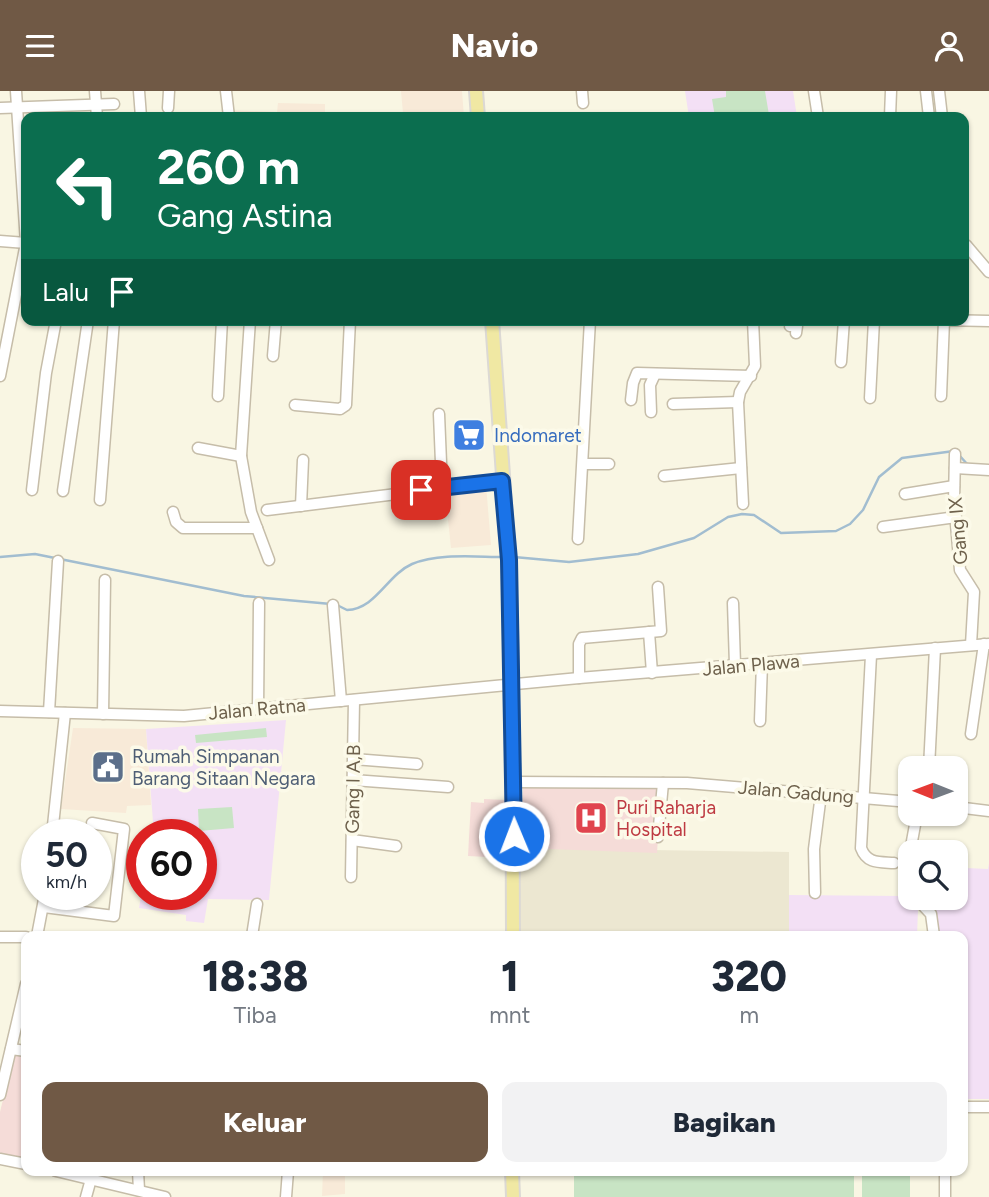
<!DOCTYPE html>
<html lang="id">
<style>
body{margin:0;font-family:Figtree,sans-serif;background:#f2f2f3;color:#1f2937;height:100vh;display:flex;flex-direction:column;font-size:26px;white-space:nowrap}
*{box-sizing:border-box;margin:0}
p{font-size:23px;color:#747a83}
.icon{flex:none;width:38px;height:38px;fill:none;stroke:currentColor;stroke-width:2;stroke-linecap:round;stroke-linejoin:round}
.map{position:relative;flex:1;overflow:hidden}
.sheet{position:absolute;left:21px;top:840px;width:947px;height:245px;display:flex;flex-direction:column;background:#fff;border-radius:14px;box-shadow:0 2px 5px #0004}
.sheet>*{flex:none}
.hud{position:absolute;left:21px;top:21px;width:948px;height:214px;border-radius:14px;box-shadow:0 2px 5px #0004;background:#0b6e4f;color:#fff;overflow:hidden}
.needle{width:46px;rotate:271deg}
.tools{position:absolute;left:898px;top:665px;display:grid;gap:14px}
.tools a{display:grid;place-items:center;width:70px;height:70px;border-radius:14px;background:#fff;box-shadow:0 2px 5px #0004;font-size:35px}
.speed{position:absolute;left:21px;top:728px;display:flex;gap:14px;font-size:35px;font-weight:700;text-align:center}
.speed>*{display:grid;place-content:center;width:91px;height:91px;border-radius:50%;background:#fff;box-shadow:0 2px 5px #0004;line-height:1}
.speed small{font-size:18px;font-weight:400}
.speed .limit{border:10px solid #d22;background:#fff;color:#111}
.pin{position:absolute;display:grid;place-items:center;width:60px;height:60px;color:#fff;margin:-30px;border-radius:14px;box-shadow:0 4px 10px #0006}
.me{position:absolute;width:77px;margin:-38px;rotate:359deg;stroke-linejoin:round;filter:drop-shadow(0 0 5px #0008)}
.turn{display:flex;align-items:center;gap:24px;height:147px;padding:0 21px;font-size:32px}
.turn .icon{width:91px;height:91px;stroke-width:2.5}
.turn b{display:block;font-size:49px;line-height:60px}
.then{display:flex;align-items:center;height:66px;padding:0 21px;background:#0003;gap:14px;font-size:26px}
.eta{display:flex;justify-content:space-evenly;align-items:center;height:119px;text-align:center}
.eta b{font-size:42px;font-weight:800;line-height:49px}
.action{display:flex;gap:14px;margin-top:auto;padding:14px 21px}
.action a{flex:1;height:80px;border-radius:14px;background:#705945;color:#fff;font-size:28px;font-weight:800;line-height:80px;text-align:center}
.action a+a{background:#f2f2f3;color:#1f2937}
header{display:flex;justify-content:space-between;align-items:center;height:91px;padding:0 21px;background:#705945;color:#fff;font-size:32px;font-weight:800}
.map>svg:first-child{display:block}
.residential{fill:#ece7d1}
.commercial{fill:#f8ead8}
.education{fill:#f3e0f5}
.medical{fill:#f5dcd8}
.green{fill:#c8e4c4}
.lines{fill:none;stroke-linecap:round;stroke-linejoin:round}
.stream{stroke:#a2bdd0;stroke-width:2.5}
.minor-casing{stroke:#c6bda9;stroke-width:13}
.major-casing{stroke:#dcd9d4;stroke-width:16}
.minor{stroke:#fff;stroke-width:10}
.major{stroke:#f0e8a3;stroke-width:12}
.route-casing{stroke:#114b97;stroke-width:18}
.route{stroke:#1a73e8;stroke-width:12}
.labels{text-anchor:middle;dominant-baseline:central;stroke-width:7;stroke-linejoin:round;paint-order:stroke}
.shop-label{font-size:19px;fill:#366cbe;stroke:#fcfae9;text-anchor:start}
.street-label{font-size:19px;fill:#6e614c;stroke:#fcfae9}
.service-label{font-size:19px;fill:#4e5e75;stroke:#fcfae9;text-anchor:start}
.health-label{font-size:19px;fill:#be3a42;stroke:#fcfae9;text-anchor:start}
</style>
<header><svg class="icon" aria-label="menu" viewBox="0 0 24 24"><path d="M4 6h16M4 12h16M4 18h16"/></svg>Navio<svg class="icon" aria-label="person" viewBox="0 0 24 24"><circle cx="12" cy="8" r="4"/><path d="M4 21q1-7 8-7t8 7"/></svg></header>
<div class="map">
<svg width="989" height="1106" viewBox="0 0 989 1106">
<rect width="100%" height="100%" fill="#f9f6e3"/>
<!-- residential -->
<polygon class="residential" points="521,757 789,761 789,845 519,845"/>
<!-- commercial -->
<g class="commercial">
<polygon points="401,0 462,0 464,26 226,26 225,19 277,21 278,12 325,13 325,22 403,22"/>
<polygon points="486,394 491,454 451,457 445,400"/>
<polygon points="73,637 146,638 151,714 127,715 126,722 61,718"/>
<polygon points="323,1080 345,1080 345,1103 322,1105"/>
</g>
<!-- education -->
<g class="education">
<polygon points="685,0 793,0 797,26 689,26"/>
<polygon points="286,629 269,809 208,808 204,832 186,830 186,824 139,817 142,799 142,803 201,803 201,744 154,744 146,638"/>
<polygon points="956,770 965,770 966,777 988,778 989,773 989,1008 963,1008 962,845 937,845 937,830 927,807 956,807"/>
<polygon points="789,804 903,805 918,818 917,845 789,845"/>
</g>
<!-- medical -->
<g class="medical">
<polygon points="523,694 661,697 657,762 521,757"/>
<polygon points="484,708 506,709 505,767 468,765 471,711 484,712"/>
<polygon points="14,963 26,965 26,1070 0,1065 0,1021"/>
</g>
<!-- green -->
<g class="green">
<polygon points="726,0 765,0 769,24 715,26 712,8 726,6"/>
<polygon points="266,637 267,646 196,652 195,644"/>
<polygon points="232,716 234,737 199,740 198,718"/>
<rect x="574" y="1080" width="280" height="26"/>
<rect x="862" y="1080" width="48" height="26"/>
</g>
<g class="lines">
<!-- stream -->
<g class="stream">
<polyline points="959,364 968,374"/>
<polyline points="0,466 35,463 244,505 331,513"/>
<polyline points="514,466 569,471 638,463 694,447 728,426 742,423 754,424 781,442 836,440 850,433 863,419 879,386 902,367 954,360"/>
<path d="M337,514L347,519C376,518 387,484 412,473C439,462 475,466 504,466"/>
</g>
<defs>
<g id="minor">
<polyline points="95,0 97,26"/>
<polyline points="139,0 141,26"/>
<polyline points="226,0 229,26"/>
<polyline points="582,0 583,12"/>
<polyline points="814,0 818,26"/>
<polyline points="926,0 929,26"/>
<polyline points="939,0 942,26"/>
<polyline points="0,17 114,13"/>
<polyline points="168,17 169,0"/>
<polyline points="890,26 891,0"/>
<polyline points="0,150 26,152"/>
<polyline points="966,154 989,181"/>
<polyline points="250,229 241,365 251,421 269,469"/>
<polyline points="791,229 790,235 797,235 796,242"/>
<polyline points="941,229 989,230"/>
<polyline points="273,265 276,229"/>
<polyline points="841,271 844,229"/>
<polyline points="0,285 26,152 16,0"/>
<polyline points="218,305 222,229"/>
<polyline points="941,305 944,229"/>
<polyline points="870,307 874,229"/>
<polyline points="631,309 633,292 637,282 751,285"/>
<polyline points="673,313 738,311"/>
<polyline points="295,314 340,318 346,314 350,229"/>
<polyline points="651,321 650,294 655,283"/>
<polyline points="439,323 442,396"/>
<polyline points="198,357 241,365"/>
<polyline points="955,363 954,410 960,479 974,501 971,554"/>
<polyline points="583,373 609,373"/>
<polyline points="955,377 989,379"/>
<polyline points="664,385 741,377"/>
<polyline points="32,399 46,282 56,229"/>
<polyline points="63,400 88,229"/>
<polyline points="905,403 954,395"/>
<polyline points="100,409 114,229"/>
<polyline points="743,413 738,311 740,301 755,275 753,229"/>
<polyline points="301,415 303,369"/>
<polyline points="267,419 502,390"/>
<polyline points="173,421 176,431 183,437 257,437"/>
<polyline points="883,436 956,426"/>
<polyline points="578,448 590,229"/>
<polyline points="733,512 735,574"/>
<polyline points="333,514 341,610"/>
<polyline points="649,541 652,582"/>
<path d="M871,564L861,757C867,773 879,771 894,772"/>
<polyline points="579,587 579,553 582,547 661,540 658,496"/>
<polyline points="258,619 259,512"/>
<polyline points="0,620 184,625 579,587 989,553"/>
<polyline points="49,621 58,470"/>
<polyline points="103,623 105,489"/>
<polyline points="760,630 762,572"/>
<polyline points="971,643 984,553"/>
<polyline points="354,668 417,673"/>
<polyline points="929,677 935,557"/>
<polyline points="353,689 448,696"/>
<polyline points="513,691 687,692 910,711"/>
<polyline points="956,716 989,720"/>
<polyline points="52,744 65,622"/>
<polyline points="658,746 663,692"/>
<polyline points="352,749 396,755"/>
<polyline points="910,761 917,723"/>
<polyline points="910,764 910,788"/>
<polyline points="351,786 354,609"/>
<polyline points="815,802 814,758 821,703"/>
<polyline points="916,807 931,823 934,845"/>
<polyline points="44,816 114,825 124,738 92,732"/>
<polyline points="37,845 45,803"/>
<polyline points="252,845 257,813"/>
<polyline points="0,846 26,846"/>
<polyline points="11,958 26,960"/>
<polyline points="0,1004 26,893"/>
<polyline points="962,1016 989,1016"/>
<polyline points="0,1068 26,1073"/>
<polyline points="56,1080 165,1106"/>
<polyline points="138,1080 139,1099"/>
<polyline points="86,1106 91,1088"/>
<polyline points="286,1106 288,1080"/>
<polyline points="945,1106 945,1080"/>
</g>
<g id="major">
<polyline points="476,0 478,26"/>
<polyline points="492,229 509,469 512,571 513,845"/>
<polyline points="512,1080 513,1106"/>
</g>
</defs>
<!-- minor casing -->
<use href="#minor" class="minor-casing"/>
<!-- major casing -->
<use href="#major" class="major-casing"/>
<!-- minor -->
<use href="#minor" class="minor"/>
<!-- major -->
<use href="#major" class="major"/>
</g>
<g class="lines">
<defs>
<polyline id="route" points="421,399 502,390 509,469 514,745"/>
</defs>
<!-- route casing -->
<use href="#route" class="route-casing"/>
<!-- route -->
<use href="#route" class="route"/>
</g>
<!-- icons -->
<defs>
<symbol id="supermarket-square" viewBox="-11 -11 22 22"><rect x="-9" y="-9" width="18" height="18" rx="4" fill="#3f7fe0" stroke="#fcfae9"/><path d="M-6-5.5h2.5l.6 2H6L4.5 2H-2.5L-4.4-4H-6ZM-1.5 3.2a1.3 1.3 0 1 0 .1 0ZM3 3.2a1.3 1.3 0 1 0 .1 0Z" fill="#fff"/></symbol>
<symbol id="civic-square" viewBox="-11 -11 22 22"><rect x="-9" y="-9" width="18" height="18" rx="4" fill="#5c6f8a" stroke="#fcfae9"/><path d="M-.6-6.5H3V-4.5H.6V-3L4-1V1h2V6H-6V1h2V-1L-.6-3ZM-1.2 2.5V6h2.4V2.5Z" fill="#fff"/></symbol>
<symbol id="hospital-square" viewBox="-11 -11 22 22"><rect x="-9" y="-9" width="18" height="18" rx="4" fill="#e0444e" stroke="#fcfae9"/><path d="M-5-5h3v3.5h4V-5h3V5h-3V1.5h-4V5h-3Z" fill="#fff"/></symbol>
</defs>
<g fill-rule="evenodd">
<use href="#supermarket-square" x="450" y="325" width="38" height="38"/>
<use href="#civic-square" x="89" y="657" width="38" height="38"/>
<use href="#hospital-square" x="572" y="708" width="38" height="38"/>
</g>
<g class="labels">
<!-- shop labels -->
<g class="shop-label">
<text x="494" y="344">Indomaret</text>
</g>
<!-- street labels -->
<g class="street-label">
<text transform="translate(958 440) rotate(-95)">Gang IX</text>
<text transform="translate(751 574) rotate(-5)">Jalan Plawa</text>
<text transform="translate(257 618) rotate(-5)">Jalan Ratna</text>
<text transform="translate(353 698) rotate(-89)">Gang I A,B</text>
<text transform="translate(796 701) rotate(5)">Jalan Gadung</text>
</g>
<!-- service labels -->
<g class="service-label">
<text x="132" y="665">Rumah Simpanan<tspan x="132" dy="22">Barang Sitaan Negara</tspan></text>
</g>
<!-- health labels -->
<g class="health-label">
<text x="616" y="716">Puri Raharja<tspan x="616" dy="22">Hospital</tspan></text>
</g>
</g>
</svg>
<div class="tools">
<a><svg class="needle" viewBox="-14 -14 28 28"><path d="M0-13l5 13h-10z" fill="#e53935"/><path d="M0 13l5-13h-10z" fill="#747a83"/></svg></a>
<a><svg class="icon" aria-label="search" viewBox="0 0 24 24"><circle cx="10" cy="10" r="6"/><path d="M15 15l6 6"/></svg></a>
</div>
<div class="speed"><div>50<small>km/h</small></div><div class="limit">60</div></div>
<div class="pin" style="left:421px;top:399px;background:#d93025"><svg class="icon" aria-label="arrive" viewBox="0 0 24 24"><path d="M6 21V4h12l-3 4 3 4H6"/></svg></div>
<svg class="me" style="left:514px;top:745px" viewBox="-20 -20 40 40"><circle r="17" fill="#1a73e8" stroke="#fff" stroke-width="3"/><path d="M0-11L8 9 0 5-8 9z" fill="#fff"/></svg>
<div class="hud">
<div class="turn"><svg class="icon" aria-label="left" viewBox="0 0 24 24"><path d="M17 20v-9H6M10 6l-5 5 5 5"/></svg><div><b>260 m</b>Gang Astina</div></div>
<div class="then">Lalu<svg class="icon" aria-label="arrive" viewBox="0 0 24 24"><path d="M6 21V4h12l-3 4 3 4H6"/></svg></div>
</div>
<section class="sheet">
<div class="eta">
<div><b>18:38</b><p>Tiba</p></div>
<div><b>1</b><p>mnt</p></div>
<div><b>320</b><p>m</p></div>
</div>
<div class="action"><a>Keluar</a><a>Bagikan</a></div>
</section>
</div>
